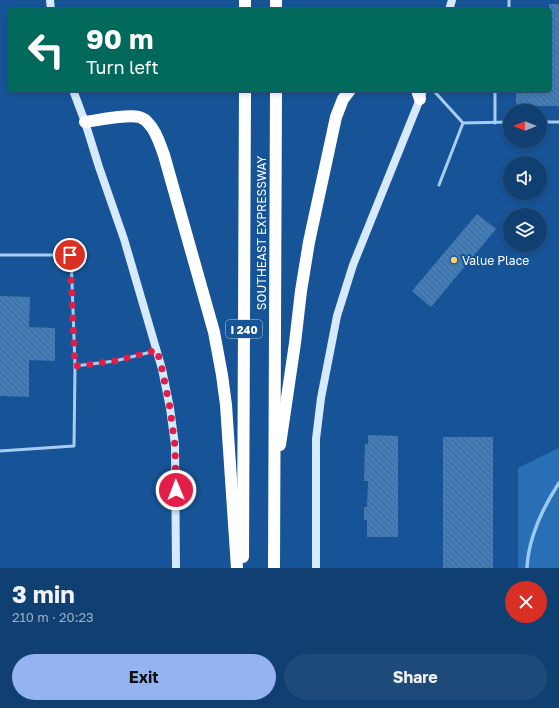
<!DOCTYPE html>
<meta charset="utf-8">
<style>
body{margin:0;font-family:"Golos Text",sans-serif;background:#1e4a79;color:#f1f3f6;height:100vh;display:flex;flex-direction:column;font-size:15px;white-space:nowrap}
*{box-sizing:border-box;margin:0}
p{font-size:13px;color:#9cafc3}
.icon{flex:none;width:22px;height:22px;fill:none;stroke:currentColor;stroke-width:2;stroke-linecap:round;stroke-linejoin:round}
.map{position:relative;height:568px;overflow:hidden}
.panel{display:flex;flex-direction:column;background:#103f71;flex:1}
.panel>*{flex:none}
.top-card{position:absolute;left:8px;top:8px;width:543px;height:84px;border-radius:4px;box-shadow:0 2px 6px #0003,0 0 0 1px #305884;background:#00695c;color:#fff;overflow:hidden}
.needle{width:26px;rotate:270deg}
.fabs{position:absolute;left:503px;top:104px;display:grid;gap:8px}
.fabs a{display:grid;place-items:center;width:44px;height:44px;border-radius:50%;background:#103f71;box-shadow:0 2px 6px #0003,0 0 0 1px #305884;font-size:20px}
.pin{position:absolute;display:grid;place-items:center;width:34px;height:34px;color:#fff;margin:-17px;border:2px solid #fff;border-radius:50%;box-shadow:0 1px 4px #0007}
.me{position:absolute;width:44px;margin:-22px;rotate:359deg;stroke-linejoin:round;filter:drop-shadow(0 0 3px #0008)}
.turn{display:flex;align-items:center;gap:14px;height:84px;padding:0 12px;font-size:18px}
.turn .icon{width:52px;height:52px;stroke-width:2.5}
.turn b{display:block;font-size:28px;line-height:34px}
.round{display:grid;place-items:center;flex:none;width:42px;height:42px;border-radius:21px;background:#1e4a79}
.head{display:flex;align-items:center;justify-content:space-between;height:68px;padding:0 12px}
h1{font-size:24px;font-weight:700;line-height:30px}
.cta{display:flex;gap:8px;margin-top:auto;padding:8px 12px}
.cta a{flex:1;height:46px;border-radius:24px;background:#95b2f1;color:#111;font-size:16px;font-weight:700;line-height:46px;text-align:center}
.cta a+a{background:#1e4a79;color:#f1f3f6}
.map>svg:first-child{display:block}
.green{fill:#296fb6}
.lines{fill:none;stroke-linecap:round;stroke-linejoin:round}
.stream{stroke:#9ac9f4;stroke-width:3.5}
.building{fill:url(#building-back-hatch)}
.lane{stroke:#a8cdf2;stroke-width:3}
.secondary{stroke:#d7e9fc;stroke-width:8}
.highway{stroke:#fff;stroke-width:12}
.route{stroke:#e11d48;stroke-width:7;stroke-dasharray:0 12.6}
.poi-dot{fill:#ffcc69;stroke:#165497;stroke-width:1.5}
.labels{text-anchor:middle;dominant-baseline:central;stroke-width:4;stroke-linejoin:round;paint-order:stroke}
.shield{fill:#165497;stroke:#b9cce0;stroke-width:1}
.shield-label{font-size:11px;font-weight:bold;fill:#fff}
.street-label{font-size:12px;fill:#fff;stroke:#165497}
.poi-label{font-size:12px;fill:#fff;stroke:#165497;text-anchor:start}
</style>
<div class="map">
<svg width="559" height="568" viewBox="0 0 559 568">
<defs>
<pattern id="building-back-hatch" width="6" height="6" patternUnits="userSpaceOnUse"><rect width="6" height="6" fill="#3e7ebf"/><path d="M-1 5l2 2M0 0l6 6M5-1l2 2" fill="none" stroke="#44688b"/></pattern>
</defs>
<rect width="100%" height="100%" fill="#165497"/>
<!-- green -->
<polygon class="green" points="559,448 559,568 518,568 518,468"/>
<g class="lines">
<!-- stream -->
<path class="stream" d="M527,568C528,539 543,507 559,483"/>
</g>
<!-- building -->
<g class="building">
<polygon points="549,4 559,4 559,106 516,106 516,90 549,90"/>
<polygon points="477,214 496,229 431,307 412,291"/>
<polygon points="0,296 30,297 29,327 55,328 55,361 29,360 29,397 0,396"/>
<polygon points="368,435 398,436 398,537 367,537 367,520 364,520 364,507 367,507 368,481 364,481 365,444 368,444"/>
<rect x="443" y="437" width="50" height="131"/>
</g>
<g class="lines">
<!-- lane -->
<g class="lane">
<polyline points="509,0 509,10"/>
<polyline points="433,90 463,123 510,122"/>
<polyline points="495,90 495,123"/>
<polyline points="540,122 559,122"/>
<polyline points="439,185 463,123"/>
<polyline points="0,255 71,255 75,366 74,446 0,451"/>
<polyline points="75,366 115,361 155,351"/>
</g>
<!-- secondary -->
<g class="secondary">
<polyline points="50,0 51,10"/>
<polyline points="449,10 452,0"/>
<polyline points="73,90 85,122 99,167 124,239 162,369 170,408 175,445 176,568"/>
<polyline points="316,568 316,439 321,398 337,316 353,265 422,94"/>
</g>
<!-- highway -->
<g class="highway">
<polyline points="245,10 245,0"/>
<polyline points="276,10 276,0"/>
<polyline points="417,90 420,99"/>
<path d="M85,122C99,120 127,114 139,117C143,118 147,121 149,124C157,132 160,145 164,155L214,332L222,375L226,405L237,568"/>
<polyline points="280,445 295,343 301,291 309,242 336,117 343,99 350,90"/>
<polyline points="243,557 245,90"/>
<polyline points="274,568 276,90"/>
</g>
</g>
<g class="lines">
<!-- route -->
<polyline class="route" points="70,255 75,366 115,361 157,350 162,369 170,408 175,446 176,490"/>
</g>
<!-- markers -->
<circle class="poi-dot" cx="454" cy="260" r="4"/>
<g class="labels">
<!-- shield labels -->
<rect class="shield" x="226" y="320" width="36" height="18" rx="3"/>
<g class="shield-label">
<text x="244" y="329">I 240</text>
</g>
<!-- street labels -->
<g class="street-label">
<text transform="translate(261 233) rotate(-90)">SOUTHEAST EXPRESSWAY</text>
</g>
<!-- poi labels -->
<g class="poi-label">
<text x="462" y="260">Value Place</text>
</g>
</g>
</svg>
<div class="fabs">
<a><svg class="needle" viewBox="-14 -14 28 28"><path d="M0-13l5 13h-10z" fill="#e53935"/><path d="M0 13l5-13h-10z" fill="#9cafc3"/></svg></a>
<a><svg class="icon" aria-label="sound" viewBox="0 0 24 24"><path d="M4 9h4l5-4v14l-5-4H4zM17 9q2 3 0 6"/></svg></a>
<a><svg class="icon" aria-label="layers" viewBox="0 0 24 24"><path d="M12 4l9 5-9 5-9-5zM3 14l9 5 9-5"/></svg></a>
</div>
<div class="pin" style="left:70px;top:255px;background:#d93025"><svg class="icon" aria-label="arrive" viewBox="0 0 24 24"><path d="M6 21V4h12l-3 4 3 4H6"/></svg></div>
<svg class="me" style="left:176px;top:490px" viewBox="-20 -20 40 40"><circle r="17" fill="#e11d48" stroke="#fff" stroke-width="3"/><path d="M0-11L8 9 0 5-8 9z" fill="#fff"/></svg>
<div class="top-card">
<div class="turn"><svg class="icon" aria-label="left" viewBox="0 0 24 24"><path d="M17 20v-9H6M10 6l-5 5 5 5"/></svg><div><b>90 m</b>Turn left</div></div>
</div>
</div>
<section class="panel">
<div class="head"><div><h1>3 min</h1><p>210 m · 20:23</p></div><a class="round" style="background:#d93025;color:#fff"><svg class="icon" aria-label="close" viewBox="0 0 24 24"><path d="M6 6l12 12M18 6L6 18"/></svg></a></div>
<div class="cta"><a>Exit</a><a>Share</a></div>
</section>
